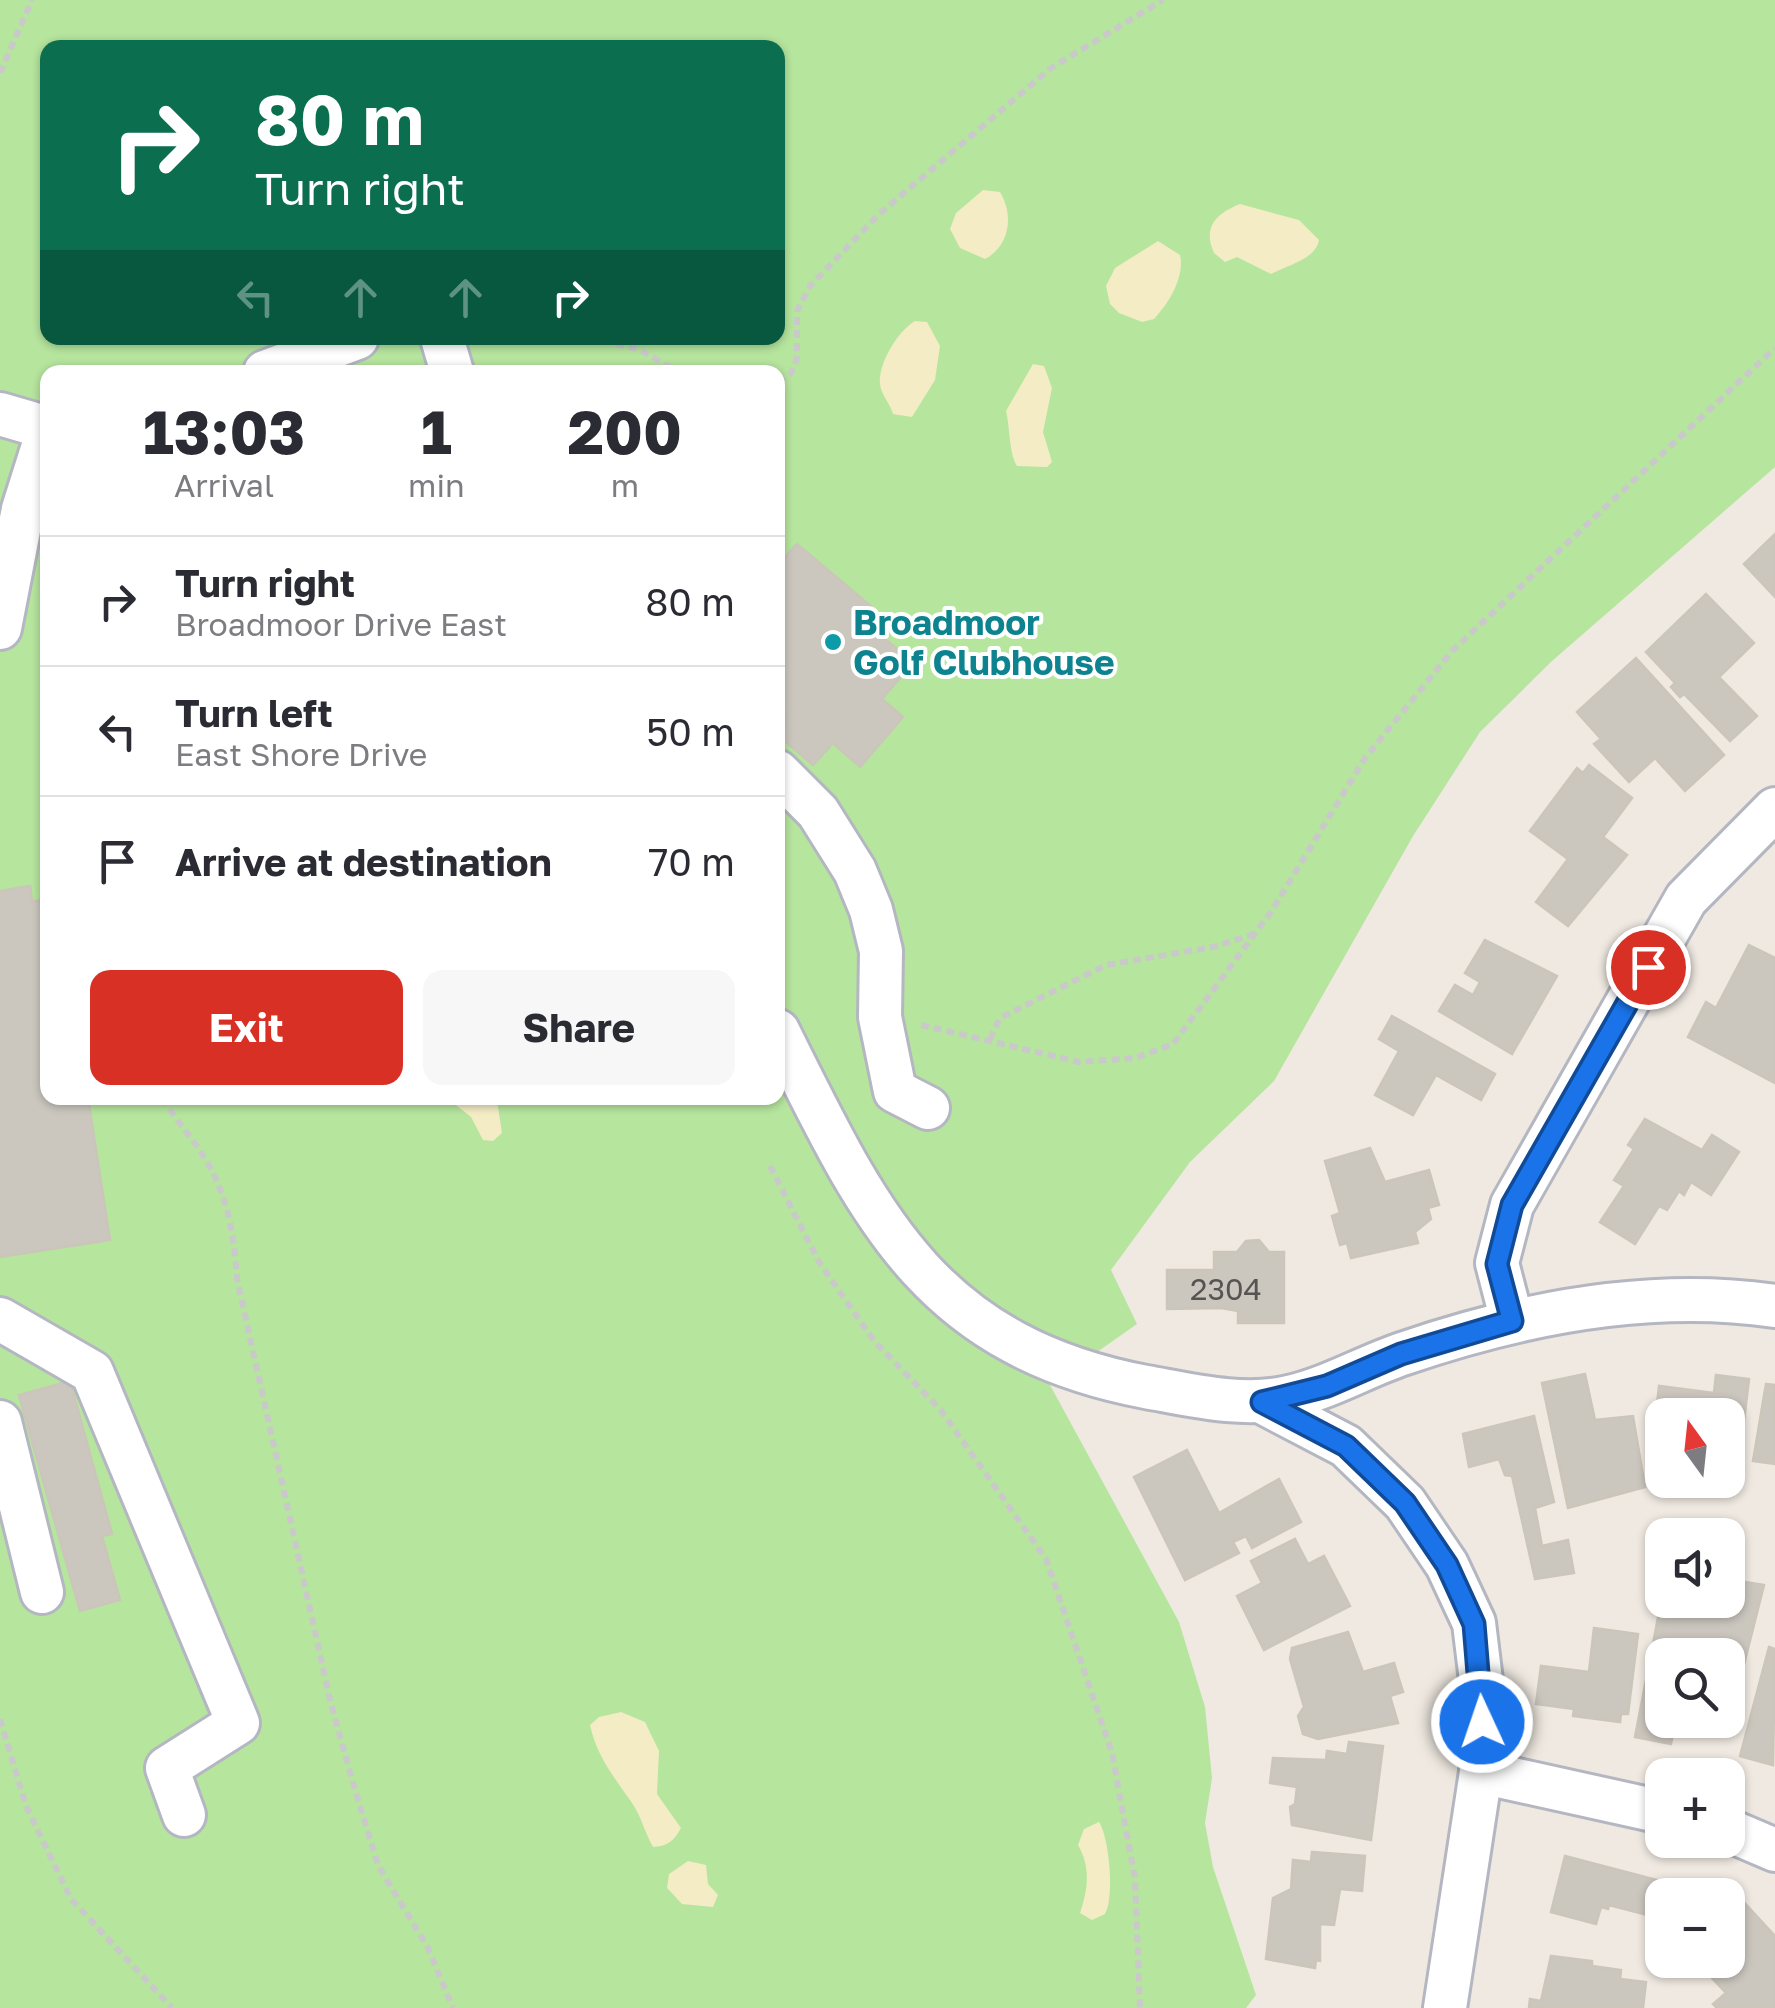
<!DOCTYPE html>
<meta charset="utf-8">
<style>
body{margin:0;font-family:"Golos Text",sans-serif;background:#f7f7f7;color:#2b2b33;height:100vh;display:flex;flex-direction:column;font-size:38px;white-space:nowrap}
*{box-sizing:border-box;margin:0}
p{font-size:32px;color:#7c7c81}
.icon{flex:none;width:55px;height:55px;fill:none;stroke:currentColor;stroke-width:2;stroke-linecap:round;stroke-linejoin:round}
.map{position:relative;flex:1;overflow:hidden}
.side{position:absolute;left:40px;top:365px;width:745px;height:740px;display:flex;flex-direction:column;background:#fff;border-radius:20px;box-shadow:0 2px 8px #0004}
.side>*{flex:none}
.guide{position:absolute;left:40px;top:40px;width:745px;height:305px;border-radius:20px;box-shadow:0 2px 8px #0004;background:#0b6e4f;color:#fff;overflow:hidden}
.needle{width:65px;rotate:345deg}
.controls{position:absolute;left:1645px;top:1398px;display:grid;gap:20px}
.controls a{display:grid;place-items:center;width:100px;height:100px;border-radius:20px;background:#fff;box-shadow:0 2px 8px #0004;font-size:50px}
.pin{position:absolute;display:grid;place-items:center;width:85px;height:85px;color:#fff;margin:-42px;border:5px solid #fff;border-radius:50%;box-shadow:0 2px 10px #0007}
.me{position:absolute;width:110px;margin:-55px;rotate:357deg;stroke-linejoin:round;filter:drop-shadow(0 0 8px #0008)}
.turn{display:flex;align-items:center;gap:35px;height:210px;padding:0 50px;font-size:45px}
.turn .icon{width:130px;height:130px;stroke-width:2.5}
.turn b{display:block;font-size:70px;line-height:85px}
.lanes{display:flex;align-items:center;height:95px;padding:0 50px;background:#0003;justify-content:center;gap:50px;direction:ltr}
.lanes .off{opacity:.35}
.eta{display:flex;justify-content:space-evenly;align-items:center;height:170px;text-align:center}
.eta b{font-size:60px;font-weight:700;line-height:70px}
.button{display:flex;gap:20px;margin-top:auto;padding:20px 50px}
.button a{flex:1;height:115px;border-radius:20px;background:#d93025;color:#fff;font-size:40px;font-weight:700;line-height:115px;text-align:center}
.button a+a{background:#f7f7f7;color:#2b2b33}
ul{padding:0;list-style:none}
li{display:flex;align-items:center;gap:30px;height:130px;padding:0 50px;border-top:2px solid #e1e1e2}
li div{flex:1}
li b{display:block;font-size:38px}
li em{font-style:normal}
.map>svg:first-child{display:block}
.green{fill:#b6e59e;fill-rule:evenodd}
.sand{fill:#f3ecc5}
.building{fill:#cbc7bf;stroke:#cbc5ba;stroke-width:2.5}
.lines{fill:none;stroke-linecap:round;stroke-linejoin:round}
.minor-casing{stroke:#b4b7c1;stroke-width:48}
.path{stroke:#c9c9c9;stroke-width:6;stroke-dasharray:8 5;stroke-linecap:butt}
.minor{stroke:#fff;stroke-width:42}
.route-casing{stroke:#114b97;stroke-width:25}
.route{stroke:#1a73e8;stroke-width:18}
.culture-dot{fill:#0f9aa8;stroke:#fff;stroke-width:4}
.labels{text-anchor:middle;dominant-baseline:central;stroke-width:8;stroke-linejoin:round;paint-order:stroke}
.number-label{font-size:30px;fill:#555452}
.culture-label{font-size:35px;font-weight:bold;fill:#0d838f;stroke:#fff;text-anchor:start}
</style>
<div class="map">
<svg width="1775" height="2008" viewBox="0 0 1775 2008">
<rect width="100%" height="100%" fill="#efe9e1"/>
<!-- green -->
<path class="green" d="M0,0H1775V467L1552,661L1480,732L1413,836L1274,1081L1190,1162L1111,1270L1137,1324L1050,1385L1179,1622L1205,1707L1212,1778L1205,1823L1213,1867L1256,1995L1246,2008H0ZM48,48H778V338H48ZM48,372H778V1098H48Z"/>
<!-- sand -->
<g class="sand">
<path d="M983,190L1000,192C1014,215 1010,246 985,259L960,248L950,229L956,213Z"/>
<path d="M1240,204L1299,220L1319,240C1316,259 1288,265 1271,274L1237,257L1225,262L1214,253C1202,227 1217,213 1240,204Z"/>
<path d="M1158,241L1180,255C1185,277 1169,303 1154,319L1142,322L1119,313L1110,304L1106,286L1115,268Z"/>
<path d="M915,321L927,322L940,346L935,380L912,417L893,414C890,403 881,395 880,384C878,363 898,331 915,321Z"/>
<path d="M1033,364L1044,366L1052,388L1043,432L1052,462L1047,467L1017,466C1009,454 1010,427 1006,411Z"/>
<polygon points="447,1098 497,1101 502,1133 493,1141 483,1140 471,1117"/>
<path d="M621,1712L645,1722L659,1751L657,1794L681,1828C674,1841 668,1846 653,1847C645,1833 641,1816 632,1803C614,1777 597,1757 590,1725L599,1717Z"/>
<path d="M1099,1822C1109,1836 1115,1898 1105,1914L1092,1920L1080,1913C1088,1889 1091,1868 1078,1845L1084,1829Z"/>
<polygon points="688,1861 706,1865 708,1884 718,1895 713,1907 682,1904 667,1888 669,1874"/>
</g>
<!-- building -->
<g class="building">
<polygon points="1775,534 1775,597 1744,564"/>
<polygon points="797,544 874,609 864,621 913,663 882,699 903,717 860,767 833,743 813,765 778,735 787,717 778,709 778,550 785,557"/>
<polygon points="1706,594 1754,643 1719,677 1757,716 1730,741 1684,694 1680,697 1671,687 1675,683 1646,652"/>
<polygon points="1636,658 1724,755 1685,791 1655,758 1629,782 1594,744 1601,739 1577,712"/>
<polygon points="1589,765 1632,798 1603,837 1627,855 1568,926 1536,902 1568,859 1530,831 1577,768 1583,773"/>
<polygon points="30,886 32,902 39,900 48,944 48,1098 88,1098 110,1240 0,1257 0,891"/>
<polygon points="1485,940 1557,976 1512,1054 1439,1011 1455,985 1473,995 1480,982 1465,973"/>
<polygon points="1749,945 1775,958 1775,1083 1688,1037 1706,1002 1716,1008"/>
<polygon points="1392,1016 1495,1074 1481,1100 1436,1075 1413,1115 1375,1095 1399,1051 1379,1039"/>
<polygon points="1645,1119 1702,1150 1712,1135 1739,1152 1711,1195 1691,1182 1684,1195 1679,1191 1667,1210 1659,1206 1635,1244 1600,1222 1624,1186 1614,1180 1634,1149 1628,1145"/>
<polygon points="1370,1148 1385,1182 1429,1170 1439,1205 1428,1208 1431,1219 1415,1232 1418,1243 1351,1258 1347,1243 1340,1245 1332,1216 1340,1213 1325,1161"/>
<polygon points="1259,1240 1269,1252 1284,1252 1284,1323 1238,1323 1238,1311 1221,1308 1167,1309 1167,1270 1214,1270 1214,1252 1237,1252 1246,1241"/>
<polygon points="1585,1374 1595,1420 1633,1416 1645,1487 1568,1508 1542,1383"/>
<polygon points="1716,1375 1749,1379 1739,1462 1728,1460 1728,1415 1656,1413 1659,1386 1714,1393"/>
<polygon points="70,1381 112,1534 102,1536 120,1600 80,1611 19,1395"/>
<polygon points="1766,1384 1775,1385 1775,1464 1753,1461"/>
<polygon points="1534,1416 1554,1502 1535,1508 1542,1546 1568,1540 1574,1573 1535,1579 1512,1476 1505,1475 1499,1459 1469,1467 1463,1434"/>
<polygon points="1187,1450 1219,1513 1279,1479 1301,1522 1252,1548 1246,1536 1233,1542 1239,1553 1185,1580 1134,1477"/>
<polygon points="1295,1539 1308,1564 1324,1556 1350,1606 1264,1650 1237,1596 1262,1583 1251,1561"/>
<polygon points="1739,1581 1764,1585 1738,1688 1728,1686 1728,1655 1662,1655 1662,1720 1676,1720 1671,1744 1635,1737 1661,1602 1713,1612 1727,1604 1734,1606"/>
<polygon points="1594,1628 1638,1634 1628,1714 1621,1714 1620,1722 1573,1716 1574,1709 1536,1704 1541,1666 1589,1672"/>
<polygon points="1348,1632 1363,1672 1394,1663 1403,1692 1390,1696 1398,1723 1318,1739 1303,1734 1298,1716 1304,1707 1290,1659 1292,1648"/>
<polygon points="1769,1647 1775,1649 1773,1765 1740,1756"/>
<polygon points="1349,1742 1383,1746 1371,1840 1292,1825 1290,1807 1295,1804 1297,1787 1270,1783 1273,1758 1326,1760 1327,1751 1347,1754"/>
<polygon points="1312,1852 1365,1856 1362,1891 1340,1889 1334,1925 1320,1924 1320,1961 1316,1960 1315,1968 1266,1959 1273,1898 1291,1889 1293,1860 1311,1862"/>
<polygon points="1565,1856 1664,1882 1655,1917 1609,1905 1608,1909 1601,1907 1596,1924 1551,1912"/>
<polygon points="1741,1899 1775,1936 1775,2008 1717,2008 1713,2004 1726,1993 1695,1960 1728,1960 1728,1912"/>
<polygon points="1551,1956 1592,1961 1592,1966 1621,1970 1620,1979 1646,1982 1643,2008 1529,2008 1530,1999 1541,2001"/>
</g>
<g class="lines">
<defs>
<g id="minor">
<polyline points="442,338 452,372"/>
<polyline points="265,372 357,338"/>
<polyline points="0,414 48,428"/>
<polyline points="0,628 23,509 48,430"/>
<polyline points="778,772 818,812 855,871 871,910 881,951 880,1017 895,1091 928,1108"/>
<path d="M778,1031C869,1213 926,1345 1146,1387C1191,1395 1244,1408 1289,1397C1329,1388 1364,1367 1402,1354C1521,1313 1650,1288 1775,1306"/>
<polyline points="0,1319 92,1372 238,1723 167,1768 184,1815"/>
<polyline points="1512,1321 1497,1263 1512,1205 1686,899 1775,809"/>
<polyline points="1262,1402 1346,1446 1405,1503 1447,1565 1474,1623 1483,1697 1481,1772 1445,2008"/>
<polyline points="0,1422 42,1592"/>
<polyline points="1481,1772 1662,1812"/>
<polyline points="1728,1830 1775,1850"/>
</g>
</defs>
<!-- minor casing -->
<use href="#minor" class="minor-casing"/>
<!-- path -->
<g class="path">
<polyline points="0,73 32,0"/>
<polyline points="591,338 640,350 679,372"/>
<polyline points="778,382 791,373 797,358 797,311 810,286 878,215 1051,68 1163,0"/>
<polyline points="921,1025 1079,1062 1135,1058 1173,1044 1271,912 1365,758 1452,651 1775,348"/>
<polyline points="990,1039 1000,1018 1106,965 1213,947 1254,934"/>
<path d="M163,1098C175,1120 191,1136 204,1157C228,1195 234,1235 237,1279L331,1704L355,1790L378,1865L428,1948L453,2008"/>
<polyline points="770,1166 819,1262 874,1341 940,1409 1046,1559 1112,1753 1135,1879 1140,2008"/>
<polyline points="0,1719 26,1806 71,1899 172,2008"/>
</g>
<!-- minor -->
<use href="#minor" class="minor"/>
</g>
<g class="lines">
<defs>
<polyline id="route" points="1482,1722 1474,1624 1447,1565 1405,1503 1346,1446 1262,1402 1327,1386 1401,1354 1512,1321 1497,1264 1512,1205 1648,967"/>
</defs>
<!-- route casing -->
<use href="#route" class="route-casing"/>
<!-- route -->
<use href="#route" class="route"/>
</g>
<!-- markers -->
<circle class="culture-dot" cx="833" cy="642" r="10"/>
<g class="labels">
<!-- number labels -->
<g class="number-label">
<text x="1226" y="1289">2304</text>
</g>
<!-- culture labels -->
<g class="culture-label">
<text x="853" y="622">Broadmoor<tspan x="853" dy="40">Golf Clubhouse</tspan></text>
</g>
</g>
</svg>
<div class="controls">
<a><svg class="needle" viewBox="-14 -14 28 28"><path d="M0-13l5 13h-10z" fill="#e53935"/><path d="M0 13l5-13h-10z" fill="#7c7c81"/></svg></a>
<a><svg class="icon" aria-label="sound" viewBox="0 0 24 24"><path d="M4 9h4l5-4v14l-5-4H4zM17 9q2 3 0 6"/></svg></a>
<a><svg class="icon" aria-label="search" viewBox="0 0 24 24"><circle cx="10" cy="10" r="6"/><path d="M15 15l6 6"/></svg></a>
<a>+</a>
<a>−</a>
</div>
<div class="pin" style="left:1648px;top:967px;background:#d93025"><svg class="icon" aria-label="arrive" viewBox="0 0 24 24"><path d="M6 21V4h12l-3 4 3 4H6"/></svg></div>
<svg class="me" style="left:1482px;top:1722px" viewBox="-20 -20 40 40"><circle r="17" fill="#1a73e8" stroke="#fff" stroke-width="3"/><path d="M0-11L8 9 0 5-8 9z" fill="#fff"/></svg>
<div class="guide">
<div class="turn"><svg class="icon" aria-label="right" viewBox="0 0 24 24"><path d="M7 20v-9h11M14 6l5 5-5 5"/></svg><div><b>80 m</b>Turn right</div></div>
<div class="lanes"><svg class="icon off" aria-label="left" viewBox="0 0 24 24"><path d="M17 20v-9H6M10 6l-5 5 5 5"/></svg><svg class="icon off" aria-label="ahead" viewBox="0 0 24 24"><path d="M12 20V5M6 11l6-6 6 6"/></svg><svg class="icon off" aria-label="ahead" viewBox="0 0 24 24"><path d="M12 20V5M6 11l6-6 6 6"/></svg><svg class="icon" aria-label="right" viewBox="0 0 24 24"><path d="M7 20v-9h11M14 6l5 5-5 5"/></svg></div>
</div>
<section class="side">
<div class="eta">
<div><b>13:03</b><p>Arrival</p></div>
<div><b>1</b><p>min</p></div>
<div><b>200</b><p>m</p></div>
</div>
<ul>
<li><svg class="icon" aria-label="right" viewBox="0 0 24 24"><path d="M7 20v-9h11M14 6l5 5-5 5"/></svg><div><b>Turn right</b><p>Broadmoor Drive East</p></div><em>80 m</em></li>
<li><svg class="icon" aria-label="left" viewBox="0 0 24 24"><path d="M17 20v-9H6M10 6l-5 5 5 5"/></svg><div><b>Turn left</b><p>East Shore Drive</p></div><em>50 m</em></li>
<li><svg class="icon" aria-label="arrive" viewBox="0 0 24 24"><path d="M6 21V4h12l-3 4 3 4H6"/></svg><div><b>Arrive at destination</b></div><em>70 m</em></li>
</ul>
<div class="button"><a>Exit</a><a>Share</a></div>
</section>
</div>
